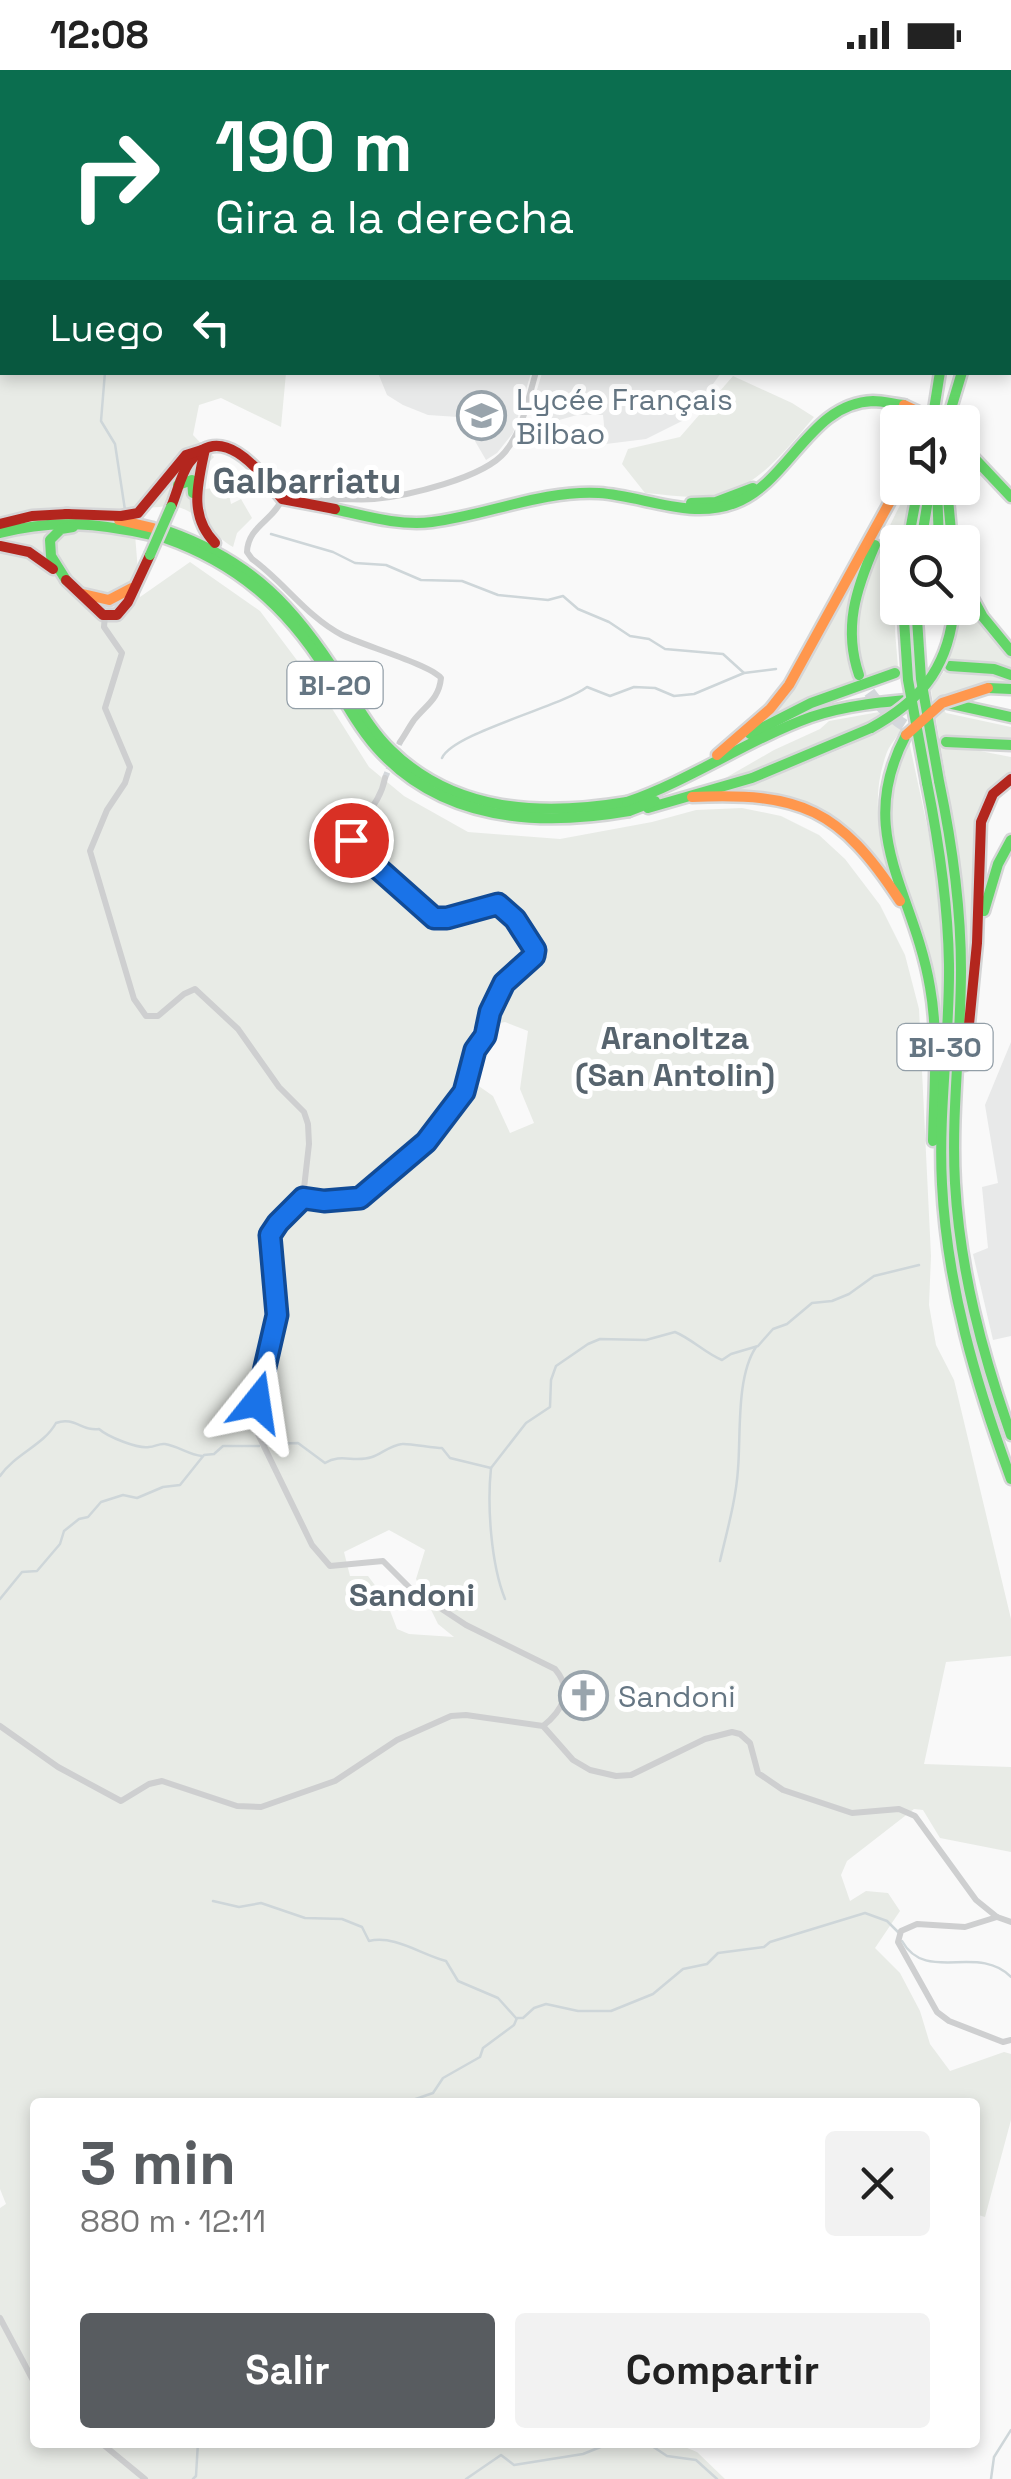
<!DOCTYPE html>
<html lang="es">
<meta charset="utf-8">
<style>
body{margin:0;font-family:"Space Grotesk",sans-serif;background:#f2f2f2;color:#222;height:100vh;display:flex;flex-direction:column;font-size:38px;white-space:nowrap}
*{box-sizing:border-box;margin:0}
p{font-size:32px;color:#767676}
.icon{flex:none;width:55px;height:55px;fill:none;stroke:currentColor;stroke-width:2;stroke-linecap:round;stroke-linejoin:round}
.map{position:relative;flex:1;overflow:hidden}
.panel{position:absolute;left:30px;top:2028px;width:950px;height:350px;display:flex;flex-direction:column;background:#fff;border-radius:10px;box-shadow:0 5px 15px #0003}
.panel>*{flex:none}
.hud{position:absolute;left:0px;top:0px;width:1012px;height:305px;box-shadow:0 5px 15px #0003;background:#0b6e4f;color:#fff;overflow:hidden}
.tools{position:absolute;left:880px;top:335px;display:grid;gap:20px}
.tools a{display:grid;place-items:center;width:100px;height:100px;border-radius:10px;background:#fff;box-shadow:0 5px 15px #0003;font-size:50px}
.pin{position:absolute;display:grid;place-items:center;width:85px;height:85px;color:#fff;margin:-42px;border:5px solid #fff;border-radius:50%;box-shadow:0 2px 10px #0007}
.me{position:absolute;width:110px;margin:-55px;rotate:15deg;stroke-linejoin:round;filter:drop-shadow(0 0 8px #0008)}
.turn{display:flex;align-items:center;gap:35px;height:210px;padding:0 50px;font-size:45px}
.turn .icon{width:130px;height:130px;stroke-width:2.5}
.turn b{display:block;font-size:70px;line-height:85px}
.then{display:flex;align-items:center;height:95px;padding:0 50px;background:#0003;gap:20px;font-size:38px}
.round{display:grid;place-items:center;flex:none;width:105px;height:105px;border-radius:10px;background:#f2f2f2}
.headline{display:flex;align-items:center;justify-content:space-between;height:170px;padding:0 50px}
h1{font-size:60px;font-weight:600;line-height:75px;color:#585c60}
.action{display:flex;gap:20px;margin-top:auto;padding:20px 50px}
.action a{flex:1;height:115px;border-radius:10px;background:#585c60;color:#fff;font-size:40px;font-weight:600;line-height:115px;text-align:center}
.action a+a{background:#f2f2f2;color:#222}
.status{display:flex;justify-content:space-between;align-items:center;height:70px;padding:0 50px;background:#fff;direction:ltr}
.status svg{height:28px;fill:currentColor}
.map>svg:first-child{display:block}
.built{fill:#e8e9e9}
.green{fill:#e8ebe6;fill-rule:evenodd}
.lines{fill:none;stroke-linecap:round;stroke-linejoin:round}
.stream{stroke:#ced6d9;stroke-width:2.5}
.street-tunnel{stroke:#d4d8dc;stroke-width:6;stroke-dasharray:6 3;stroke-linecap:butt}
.highway-tunnel{stroke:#d4d8dc;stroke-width:12;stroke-dasharray:12 6;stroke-linecap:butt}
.fast-casing{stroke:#d5d6d7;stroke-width:15}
.slow-casing{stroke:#d5d6d7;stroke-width:15}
.jam-casing{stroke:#d5d6d7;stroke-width:15}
.street{stroke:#cecfd0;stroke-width:6}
.fast{stroke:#63d668;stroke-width:10}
.slow{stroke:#ff974d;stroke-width:10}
.jam{stroke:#b3261e;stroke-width:10}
.fast-bridge-casing{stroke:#d5d6d7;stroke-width:15;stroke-linecap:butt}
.slow-bridge-casing{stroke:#d5d6d7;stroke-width:15;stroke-linecap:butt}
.fast-bridge{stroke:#63d668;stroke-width:10}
.slow-bridge{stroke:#ff974d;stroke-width:10}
.route-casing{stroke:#114b97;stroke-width:25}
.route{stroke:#1a73e8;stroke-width:18}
.labels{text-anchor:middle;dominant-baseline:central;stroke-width:10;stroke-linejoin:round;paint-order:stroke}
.shield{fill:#fff;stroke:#939fa8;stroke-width:2.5}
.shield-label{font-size:28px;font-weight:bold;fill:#657683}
.poi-label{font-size:30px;fill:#657683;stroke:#fff;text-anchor:start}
.neighbourhood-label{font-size:32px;font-weight:bold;fill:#57646e;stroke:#fff}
.quarter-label{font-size:35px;font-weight:bold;fill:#57646e;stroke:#fff}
</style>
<div class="status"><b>12:08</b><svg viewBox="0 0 49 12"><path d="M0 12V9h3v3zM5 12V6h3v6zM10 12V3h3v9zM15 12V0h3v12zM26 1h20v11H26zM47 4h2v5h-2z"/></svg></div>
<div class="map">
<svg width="1011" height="2409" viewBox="0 0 1011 2409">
<rect width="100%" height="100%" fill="#f9f9f9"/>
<!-- built -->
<g class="built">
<polygon points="378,303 531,303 513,363 497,383 486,390 464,352 458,347 428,345 403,335 387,325"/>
<polygon points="542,303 721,303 688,348 646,369 606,374 603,345 577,345 545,354 536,348 531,340"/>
<polygon points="1011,972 1011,1266 993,1270 973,1184 988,1178 982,1117 998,1113 985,1035"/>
</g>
<!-- green -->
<g class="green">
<path d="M0,0L925,2H2V302L286,303L281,357L221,328L199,335L193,365L214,387L206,395L205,419L213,418L221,407L228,419L231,434L241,429L252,448L237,463L233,477C215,467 200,444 181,438C168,434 147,439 133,439L140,527L190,492L260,541L326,629L369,697L404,726L468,762L560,769L652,752L696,740L742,738L781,746L819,765L845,789L880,835L905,885L919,939L931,1186L929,1235L936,1275L954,1310L1011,1549V1586L946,1592L924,1694L1011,1697V1782L940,1768L923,1740L914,1739L847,1791L841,1805L850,1831L866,1821L888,1823L900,1841L875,1878L900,1903L920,1941L930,1974L950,2001L1004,1982L1011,1984V2050L985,2147L975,2144V2032H35V2372L675,2373L697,2382L725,2409H0V2138L6,2134L0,2119ZM505,952L528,961L520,1019L534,1053L510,1063L493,1026L463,1005L473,958ZM389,1460L425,1480L416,1509L438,1554L454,1567L409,1564L397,1559L386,1530L368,1506H350L344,1482Z"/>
<path d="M733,306L792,333L814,347C791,374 765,408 732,421C707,432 671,425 645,423L622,394L628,379L680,367Z"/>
<path d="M908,418H912L903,472H898L895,561L898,597L834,619L765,651L858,491L852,521L855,609L866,604C838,539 882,476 908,418Z"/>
<polygon points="963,519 987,562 1011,588 1011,598 947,591 957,538 962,538"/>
<polygon points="946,599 1011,608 1011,615 969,617 936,629 946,643 1011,657 1011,669 947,665 949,675 1011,687 1011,706 984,732 966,940 959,784 931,620"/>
<polygon points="896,639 816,679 708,718 774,680 820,659 829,651"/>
<path d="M903,647C905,661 893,669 887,682C870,728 879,765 894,810C853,750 805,725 733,719C791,699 851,679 903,647Z"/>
<polygon points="908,667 936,797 942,855 942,942 938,942 936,908 892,777 885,742 899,680"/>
</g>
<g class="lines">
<!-- stream -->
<g class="stream">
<polyline points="352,0 352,2"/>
<polyline points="0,185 2,186"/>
<polyline points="105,302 101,351 115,374 125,440"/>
<polyline points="271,464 333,482 355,493 386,495 421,510 462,511 498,525 548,530 563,526 578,539 609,552 630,566 649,569 665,579 723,584 744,603"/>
<path d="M442,688C453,663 560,637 587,617L610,626L634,617L655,618L674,626L694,624L744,603L776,599"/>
<path d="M268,1374L298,1373L325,1393C341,1383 354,1393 372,1387C381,1384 391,1375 402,1374C408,1373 433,1378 442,1378L450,1388L491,1398L526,1353L550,1337L551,1310L556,1296L588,1274L600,1269L646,1270L675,1262C692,1269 705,1283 722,1290L731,1284L758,1276L773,1259L787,1254L812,1233L832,1231L849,1224L874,1206L919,1195"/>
<path d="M491,1398C487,1436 491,1494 505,1529"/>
<path d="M0,1406C15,1384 44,1375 56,1353C74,1346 83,1362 99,1359C108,1367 138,1379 149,1377C155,1377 159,1373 165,1374C178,1376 189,1385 202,1386"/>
<path d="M720,1491C727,1461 736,1430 738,1399C741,1364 736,1307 756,1277"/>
<polyline points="0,1529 22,1502 37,1501 60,1474 64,1461 79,1449 88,1447 101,1432 123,1425 137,1428 163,1417 180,1415 204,1385 214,1384 223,1376 259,1376"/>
<path d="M213,1831L239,1837L261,1833L305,1848L342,1849L362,1857L369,1871C395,1865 420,1884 446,1891L458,1911L498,1928L516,1948"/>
<path d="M902,1871C926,1914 978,1873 1011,1907"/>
<polyline points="407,2032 433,2023 443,2008 480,1987 483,1978 514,1955 517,1948 523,1948 534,1938 546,1934 578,1941 611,1941 653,1924 683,1899 707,1894 718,1883 764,1877 770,1872 865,1843 887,1851 899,1863"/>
<polyline points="646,2372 667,2386 696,2390 717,2409"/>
<polyline points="193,2409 196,2406 198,2372"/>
<polyline points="466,2409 501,2385 514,2395 583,2384 613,2372"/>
<polyline points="991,2409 994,2387 1011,2360"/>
</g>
<!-- street-tunnel -->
<polyline class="street-tunnel" points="385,708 400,672"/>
<!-- highway-tunnel -->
<path class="highway-tunnel" d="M860,607C873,632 895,653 921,664"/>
<defs>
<g id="fast">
<polyline points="874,0 875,2"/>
<polyline points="893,0 895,2"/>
<polyline points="932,352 940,302"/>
<polyline points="947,352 962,302"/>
<polyline points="962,375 1011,427"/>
<polyline points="178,415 192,410 193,423"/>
<polyline points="937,418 939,472"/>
<polyline points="947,418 952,472"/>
<polyline points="691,433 716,432 753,418"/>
<path d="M334,439C366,446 399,456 432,452C488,445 542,420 599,423C644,426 690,450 735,433C790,412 810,333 873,331C883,331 894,334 904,335"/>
<path d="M167,461C252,491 295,537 342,612C357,635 371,661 391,680C455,743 543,746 627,732"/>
<path d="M0,463C52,449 99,453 151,465"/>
<path d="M165,468C236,493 286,536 326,600C342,626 356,654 376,677C441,751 538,757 629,741"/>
<polyline points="908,472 918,418"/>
<polyline points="921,472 930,418"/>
<polyline points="962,508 983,547 1011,581"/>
<polyline points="66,510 51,486 50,470 61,459 73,457"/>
<polyline points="950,596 994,599 1011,605"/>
<path d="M859,605C843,558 856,519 875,475"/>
<polyline points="988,618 1011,619"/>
<polyline points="943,632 1011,647"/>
<polyline points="750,664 811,633 895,603"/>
<path d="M906,665C854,763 914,821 930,917C939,967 934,1020 933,1071"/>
<polyline points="946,672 1011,675"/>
<path d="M939,711C952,773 961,836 961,900C961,971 951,1042 955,1113C960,1200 982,1283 1011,1365"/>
<path d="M927,713C939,773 948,833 949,894C950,967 938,1041 942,1114C947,1216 976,1314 1011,1409"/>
<path d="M627,732C691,710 747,670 811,647C846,635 883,632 919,629"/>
<polyline points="648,738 752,708 871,658"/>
<polyline points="629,741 655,731"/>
<polyline points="984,841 998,794 1011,770"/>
</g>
<g id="slow">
<polyline points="119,450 153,458"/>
<polyline points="83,524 109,530 132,518"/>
<polyline points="717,685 770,639 789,615 898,417"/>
<path d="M692,727C801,722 840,739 900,831"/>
</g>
<g id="jam">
<path d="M171,437C177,423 181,404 189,393C222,348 262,404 282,429L335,439"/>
<path d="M66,444L121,446L138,443L186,385L205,379C198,413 188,445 215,473"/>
<polyline points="0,454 32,446 68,444"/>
<polyline points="0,476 29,482 53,499"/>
<polyline points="66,510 103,545 117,545 128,532 150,485"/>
<polyline points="965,995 977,873 981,752 993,724 1011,709"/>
</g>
</defs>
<!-- fast casing -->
<use href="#fast" class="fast-casing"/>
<!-- slow casing -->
<use href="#slow" class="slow-casing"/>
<!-- jam casing -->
<use href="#jam" class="jam-casing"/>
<!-- street -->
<g class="street">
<polyline points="95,0 104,2"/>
<polyline points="279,0 284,2"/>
<polyline points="546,0 547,2"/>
<polyline points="124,2 135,0"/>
<polyline points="494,2 495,0"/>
<path d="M282,429C273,451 248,456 247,482L252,489C283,511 307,547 342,565C362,575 431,595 441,608C439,629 426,635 414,650C409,657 405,665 400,672"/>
<path d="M313,433C333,426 353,431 374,429C407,426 484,408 505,382C523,360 528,329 536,302"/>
<path d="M105,545L104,557L122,583L105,638L130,697L125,713L107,740L90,781L134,929L146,946H158L184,924L195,919L238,959L279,1017L304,1042L308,1054L309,1074L303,1127L275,1157L270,1165L277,1245L257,1332V1362L312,1475L330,1496L383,1491L410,1518L466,1555L555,1599C574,1621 562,1641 543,1656"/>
<path d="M303,1127L324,1131L360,1128L426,1072L464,1022L475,980L485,966L497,925L535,880L505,837C481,830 459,849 434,848L353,776L351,770C361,747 380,735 385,708"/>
<polyline points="0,1656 58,1697 121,1731 149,1714 162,1711 237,1736 261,1737 335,1711 397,1670 451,1646 466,1645 543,1656 573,1690 590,1700 616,1706 631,1705 705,1669 732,1662 740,1664 750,1673 758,1703 783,1720 852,1743 899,1739 915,1746 976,1830 997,1847 1011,1852"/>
<polyline points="997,1847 965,1857 917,1854 901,1861 898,1872 937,1942 949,1951 1003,1972 1011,1970"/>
<polyline points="0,2248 35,2314"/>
<polyline points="100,2372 145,2409"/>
</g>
<!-- fast -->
<use href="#fast" class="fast"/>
<!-- slow -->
<use href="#slow" class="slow"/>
<!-- jam -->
<use href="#jam" class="jam"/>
<defs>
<g id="fast-bridge">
<polyline points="150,485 171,437"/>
<polyline points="917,549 921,609 939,711"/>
<polyline points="904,550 908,610 927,713"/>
<path d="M871,658C918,632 946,601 953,546"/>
</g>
<g id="slow-bridge">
<polyline points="904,335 940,352"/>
<polyline points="906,665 942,633 988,618"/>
</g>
</defs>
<!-- fast-bridge casing -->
<use href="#fast-bridge" class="fast-bridge-casing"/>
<!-- slow-bridge casing -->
<use href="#slow-bridge" class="slow-bridge-casing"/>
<!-- fast-bridge -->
<use href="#fast-bridge" class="fast-bridge"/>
<!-- slow-bridge -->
<use href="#slow-bridge" class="slow-bridge"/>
</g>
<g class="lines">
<defs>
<polyline id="route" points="257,1332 277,1245 270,1165 278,1153 303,1128 324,1131 360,1128 426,1072 464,1022 475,980 485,966 490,942 504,913 534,886 535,880 515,849 498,834 447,848 434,848 353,776 351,770"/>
</defs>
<!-- route casing -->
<use href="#route" class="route-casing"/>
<!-- route -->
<use href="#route" class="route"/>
</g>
<!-- icons -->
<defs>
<symbol id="school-ring" viewBox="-11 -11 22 22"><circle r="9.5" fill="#fff" stroke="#99a4ac" stroke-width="1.5"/><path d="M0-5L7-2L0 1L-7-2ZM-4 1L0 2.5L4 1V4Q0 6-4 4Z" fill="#99a4ac"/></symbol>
<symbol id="church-ring" viewBox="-11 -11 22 22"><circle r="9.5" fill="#fff" stroke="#99a4ac" stroke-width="1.5"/><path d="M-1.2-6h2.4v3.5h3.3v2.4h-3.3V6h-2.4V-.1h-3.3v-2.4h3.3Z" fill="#99a4ac"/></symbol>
</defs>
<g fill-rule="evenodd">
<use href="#school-ring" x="454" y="318" width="55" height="55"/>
<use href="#church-ring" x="556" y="1598" width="55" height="55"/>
</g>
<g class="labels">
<!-- shield labels -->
<g class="shield">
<rect x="287.5" y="592" width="95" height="46" rx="8"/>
<rect x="897.5" y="954" width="95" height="46" rx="8"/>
</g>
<g class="shield-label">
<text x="335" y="615">BI-20</text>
<text x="945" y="977">BI-30</text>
</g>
<!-- poi labels -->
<g class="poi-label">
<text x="516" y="329">Lycée Français<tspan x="516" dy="34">Bilbao</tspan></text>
<text x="618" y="1626">Sandoni</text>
</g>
<!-- neighbourhood labels -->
<g class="neighbourhood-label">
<text x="675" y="968">Aranoltza<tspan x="675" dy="37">(San Antolin)</tspan></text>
<text x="412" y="1525">Sandoni</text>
</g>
<!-- quarter labels -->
<g class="quarter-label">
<text x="307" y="411">Galbarriatu</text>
</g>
</g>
</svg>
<div class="tools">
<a><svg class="icon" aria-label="sound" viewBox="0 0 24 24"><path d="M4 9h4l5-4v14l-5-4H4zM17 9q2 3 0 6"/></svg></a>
<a><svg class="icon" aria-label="search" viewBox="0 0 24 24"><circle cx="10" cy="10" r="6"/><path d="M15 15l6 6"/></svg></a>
</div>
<div class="pin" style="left:351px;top:770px;background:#d93025"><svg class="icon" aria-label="arrive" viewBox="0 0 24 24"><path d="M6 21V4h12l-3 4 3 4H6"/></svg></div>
<svg class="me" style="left:257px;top:1332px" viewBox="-20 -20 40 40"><path d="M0-17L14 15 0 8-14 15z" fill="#1a73e8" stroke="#fff" stroke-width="4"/></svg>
<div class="hud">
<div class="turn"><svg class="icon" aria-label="right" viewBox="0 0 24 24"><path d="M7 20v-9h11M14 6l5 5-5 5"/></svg><div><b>190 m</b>Gira a la derecha</div></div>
<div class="then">Luego<svg class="icon" aria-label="left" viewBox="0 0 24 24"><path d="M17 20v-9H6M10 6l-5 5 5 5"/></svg></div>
</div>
<section class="panel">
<div class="headline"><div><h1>3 min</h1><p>880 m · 12:11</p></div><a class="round"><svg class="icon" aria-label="close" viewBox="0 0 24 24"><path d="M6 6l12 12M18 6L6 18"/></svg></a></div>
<div class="action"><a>Salir</a><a>Compartir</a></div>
</section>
</div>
